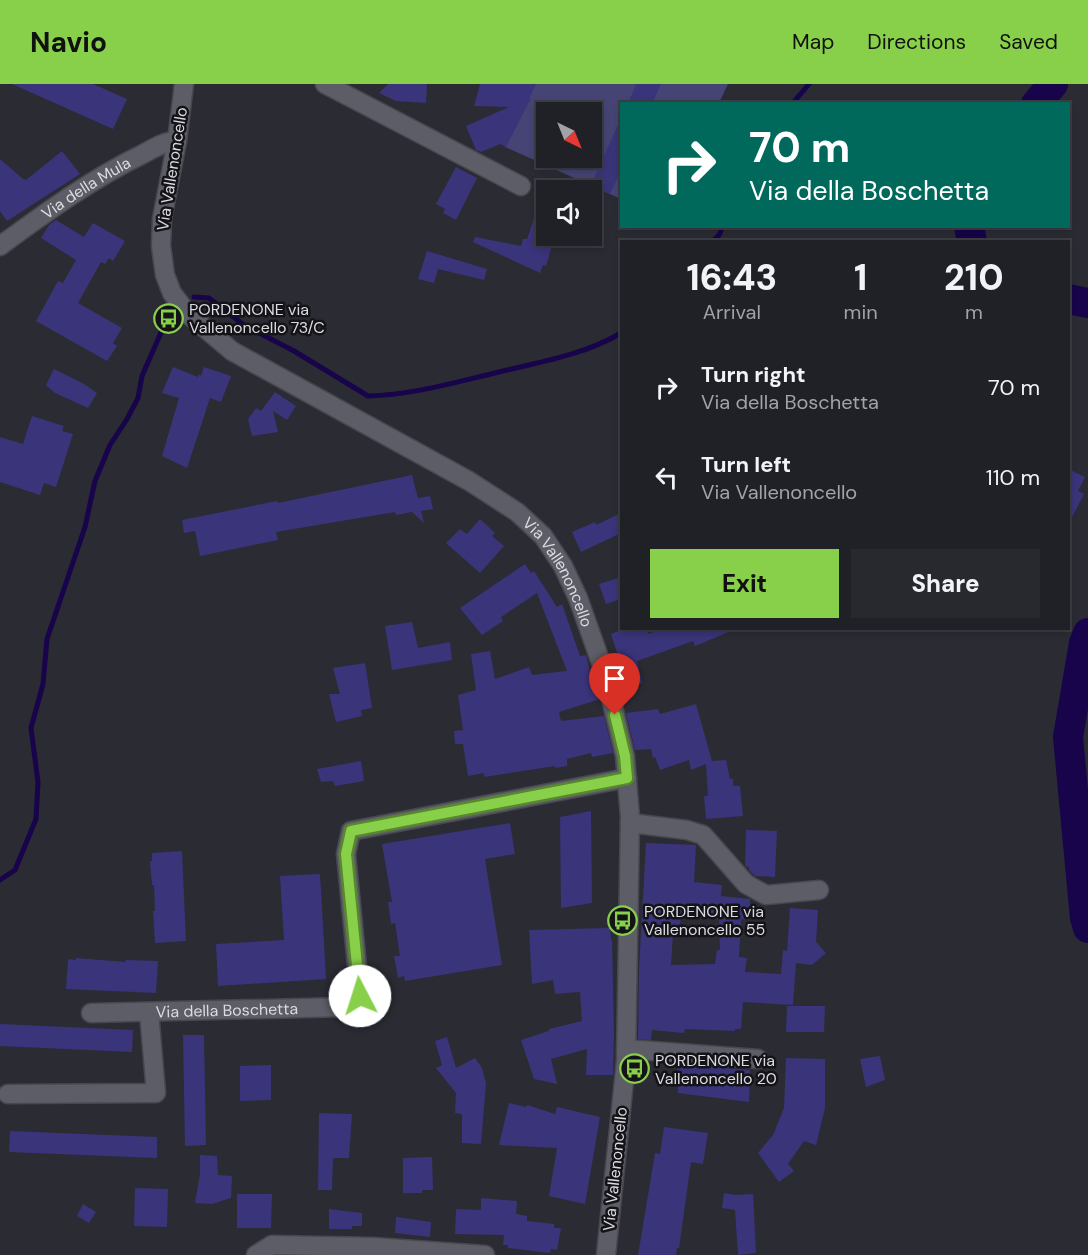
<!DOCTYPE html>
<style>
body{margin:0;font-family:"DM Sans",sans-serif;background:#28282f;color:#f1f3f6;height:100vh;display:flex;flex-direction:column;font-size:22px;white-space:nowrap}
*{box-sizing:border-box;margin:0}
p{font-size:20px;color:#a2a3a7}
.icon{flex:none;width:33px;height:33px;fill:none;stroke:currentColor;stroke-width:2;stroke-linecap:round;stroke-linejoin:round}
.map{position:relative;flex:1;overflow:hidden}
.panel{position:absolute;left:620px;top:156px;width:450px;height:390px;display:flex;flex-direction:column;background:#202027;border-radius:0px;box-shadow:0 3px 9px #0003,0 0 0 2px #3d3e44}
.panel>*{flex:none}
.banner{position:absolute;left:620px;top:18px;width:450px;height:126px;border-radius:0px;box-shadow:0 3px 9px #0003,0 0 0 2px #3d3e44;background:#00695c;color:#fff;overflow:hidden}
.needle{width:39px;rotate:137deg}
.fabs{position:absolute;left:536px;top:18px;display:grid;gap:12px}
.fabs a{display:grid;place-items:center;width:66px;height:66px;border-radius:0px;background:#202027;box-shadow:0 3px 9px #0003,0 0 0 2px #3d3e44;font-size:30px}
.pin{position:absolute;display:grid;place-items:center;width:51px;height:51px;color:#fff;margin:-62px -26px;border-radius:50% 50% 50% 0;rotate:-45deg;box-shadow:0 0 6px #0007}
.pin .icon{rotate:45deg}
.me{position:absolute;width:66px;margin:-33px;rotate:355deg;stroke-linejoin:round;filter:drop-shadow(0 0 4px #0008)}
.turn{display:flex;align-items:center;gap:21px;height:126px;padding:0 30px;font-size:27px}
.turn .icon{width:78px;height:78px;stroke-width:2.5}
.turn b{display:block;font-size:42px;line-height:51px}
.eta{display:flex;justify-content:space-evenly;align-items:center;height:102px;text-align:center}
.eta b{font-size:36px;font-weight:800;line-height:42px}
.cta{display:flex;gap:12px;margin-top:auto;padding:12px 30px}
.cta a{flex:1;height:69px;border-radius:0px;background:#88cf4a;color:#111;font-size:24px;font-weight:800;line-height:69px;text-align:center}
.cta a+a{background:#28282f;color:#f1f3f6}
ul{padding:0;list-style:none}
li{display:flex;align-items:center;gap:18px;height:90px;padding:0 30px}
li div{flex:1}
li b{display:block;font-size:22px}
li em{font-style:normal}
header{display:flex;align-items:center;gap:36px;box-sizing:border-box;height:84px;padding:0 30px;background:#88cf4a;color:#111}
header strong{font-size:28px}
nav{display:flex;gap:33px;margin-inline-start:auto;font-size:21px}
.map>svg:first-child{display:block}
.green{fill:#454474;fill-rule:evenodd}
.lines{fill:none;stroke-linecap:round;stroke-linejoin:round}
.stream{stroke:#17044a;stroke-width:5}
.river{stroke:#17044a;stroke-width:30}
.building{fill:#3a347a;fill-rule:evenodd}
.minor-casing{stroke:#47474f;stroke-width:21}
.minor{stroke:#5c5d66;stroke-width:18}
.route-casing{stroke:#588730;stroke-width:15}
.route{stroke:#88cf4a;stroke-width:10}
.labels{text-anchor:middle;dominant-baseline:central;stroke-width:5;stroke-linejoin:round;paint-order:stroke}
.street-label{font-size:16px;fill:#dadae0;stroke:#141418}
.poi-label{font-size:16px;fill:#dadae0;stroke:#141418;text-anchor:start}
</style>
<header>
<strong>Navio</strong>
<nav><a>Map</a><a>Directions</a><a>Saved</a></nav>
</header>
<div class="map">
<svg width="1088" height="1171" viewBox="0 0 1088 1171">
<rect width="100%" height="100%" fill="#2b2b34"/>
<!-- green -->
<path class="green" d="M526,0H728L719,19L621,20V115L505,63L511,52ZM546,28H591V74H546Z"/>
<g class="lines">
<!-- stream -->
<g class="stream">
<polyline points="792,20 809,0"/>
<polyline points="712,158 719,151 723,142"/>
<path d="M194,213L209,214L244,241L294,267L368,312C412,311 456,298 499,288C540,278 584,271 621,249"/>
<polyline points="0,796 15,786 36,735 38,698 31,644 43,600 47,555 85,443 95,397 110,361 127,335 138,314 142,292 166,237"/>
</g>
<!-- river -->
<g class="river">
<polyline points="1036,20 1053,0"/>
<polyline points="969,142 972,158"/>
<polyline points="1068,215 1088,219"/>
<polyline points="1088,549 1084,559 1068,653 1085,834 1088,844"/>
</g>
</g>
<!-- building -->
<g class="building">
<polygon points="12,0 93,0 127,15 113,45"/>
<polygon points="388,0 427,0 426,19 396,17 379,9"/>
<polygon points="480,0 536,0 529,15 531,14 506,63 500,60 481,68 476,66 466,42 509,23 474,22"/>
<polygon points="636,0 661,0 652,20 628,20"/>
<polygon points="621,34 621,86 610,110 591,101"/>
<polygon points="62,67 80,90 7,137 0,127 0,75 23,95 26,96"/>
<polygon points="456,83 477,94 456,136 443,129 445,125 436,120"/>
<polygon points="535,131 546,134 546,152 555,152 546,182 543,181 540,189 473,158 475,153 521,162 523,155 527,155"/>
<polygon points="56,136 84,153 93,139 125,157 113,177 109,174 105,180 101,178 78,219 122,244 113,259 117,262 107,277 36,237 58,197 63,199 76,176 41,154 49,141"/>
<polygon points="427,167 487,185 484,196 438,185 434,199 418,195"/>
<polygon points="173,283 198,293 199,290 201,292 204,283 231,292 221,318 210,314 187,384 162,372 179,314 162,309"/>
<polygon points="54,285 84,300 97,309 88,324 55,309 46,301"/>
<polygon points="275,308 296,322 287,336 273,327 278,348 252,352 248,335 256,324 261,327"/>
<polygon points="32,332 64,342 62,347 73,350 56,403 44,399 40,411 0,398 0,353 23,360"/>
<polygon points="1068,385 1085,393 1078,407 1084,410 1068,441"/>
<polygon points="412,391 418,414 430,412 433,425 421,427 424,439 412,428 396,431 395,428 276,448 278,456 200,472 195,447 184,449 182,436 277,417 278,419"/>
<polygon points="621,429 621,449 581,468 572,448 595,438 596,441"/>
<polygon points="480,435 495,449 492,452 504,462 480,489 446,459 460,445 467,450"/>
<polygon points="525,480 531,489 534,487 557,523 562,520 580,572 586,571 591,591 593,591 594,593 600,615 559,628 561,637 604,632 613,669 592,673 591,669 567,675 567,682 555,684 555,682 484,693 484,689 468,692 463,660 455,660 454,647 463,646 458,611 476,606 471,570 490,567 495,595 529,583 532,591 567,587 537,509 501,533 503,537 482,551 460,524"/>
<polygon points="621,493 621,515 606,520 599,500"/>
<polygon points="412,538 418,564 450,558 452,576 392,586 385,542"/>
<polygon points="627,544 646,544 648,550 664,544 736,545 695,562 693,557 637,577 642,599 635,600 636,604 621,608 615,585 622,584 611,550"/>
<polygon points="365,579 372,624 361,626 362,632 336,638 329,610 340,610 333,584"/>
<polygon points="696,620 712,677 726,676 730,695 733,695 733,702 740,702 743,732 706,735 704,712 708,712 706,680 691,686 689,676 660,686 655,673 653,674 651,665 635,666 626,629 658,625 660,630"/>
<polygon points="361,677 364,697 335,702 333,697 321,698 317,685"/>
<polygon points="591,727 592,819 561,824 560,733"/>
<polygon points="510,739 515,770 485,775 502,881 405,897 404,892 398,894 394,872 400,872 395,839 391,840 388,818 392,818 382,760"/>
<polygon points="746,746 777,747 775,793 755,792 749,786 749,783 745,782"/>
<path d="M646,759L696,761L694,798L722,801L721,812L750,815L749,836L741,835L739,873L747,874L745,888L781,890L783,866L787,867L790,824L818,826L816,858L826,869L812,881L796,879L793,921L743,918L741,945H735V947L685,945L684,949L652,946L651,956L638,955L639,885ZM681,831L719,835L720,866H717L715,880L671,881L673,850H679Z"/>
<polygon points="182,767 186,857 155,859 153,827 155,827 154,801 152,801 150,777 152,777 152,769"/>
<polygon points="320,790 326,895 218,902 216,860 284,856 280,792"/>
<polygon points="610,844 611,856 612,855 614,949 613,991 586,991 587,965 551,975 557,1000 534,995 521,956 549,947 549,945 582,937 580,908 555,910 553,896 532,900 529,846"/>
<polygon points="76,874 125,878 126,876 158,877 156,909 66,905 68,875 76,876"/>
<polygon points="787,922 825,922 824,948 786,948"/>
<polygon points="0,940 133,946 132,968 0,962"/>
<polygon points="183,951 204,951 206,1061 185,1062"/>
<polygon points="447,953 456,984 475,974 482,984 486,999 481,1060 462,1059 462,1030 455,1029 456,1009 436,984 442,981 435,957"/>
<polygon points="880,972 885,996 866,1003 860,975"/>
<polygon points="786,974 825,975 825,1024 816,1061 804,1057 788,1080 794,1087 779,1098 758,1069 773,1051 784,1024"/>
<polygon points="677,980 750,986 749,1018 678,1009"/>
<polygon points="271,981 271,1016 240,1017 240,982"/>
<polygon points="509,1019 526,1023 527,1021 555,1030 557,1023 600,1033 585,1120 549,1112 557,1064 499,1061"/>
<polygon points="319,1029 352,1030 349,1074 333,1074 332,1106 318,1106"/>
<polygon points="664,1043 708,1049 703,1080 691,1078 679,1164 677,1164 676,1171 638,1171 655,1069 660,1070"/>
<polygon points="10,1047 157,1053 157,1074 9,1068"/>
<polygon points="200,1071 217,1072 218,1091 232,1092 231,1114 212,1120 195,1119 200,1090"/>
<polygon points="432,1073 433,1106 422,1106 422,1109 403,1109 403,1074"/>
<polygon points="135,1104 168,1105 167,1143 134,1142"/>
<polygon points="724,1109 735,1111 753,1110 756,1169 738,1171 735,1126 722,1124"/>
<polygon points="237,1110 272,1110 271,1144 237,1144"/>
<polygon points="481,1114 517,1117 516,1130 527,1132 527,1137 554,1140 554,1144 561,1144 557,1166 551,1165 550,1169 508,1164 508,1161 503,1161 504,1151 455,1150 456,1125 481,1126"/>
<polygon points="83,1120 96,1128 89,1139 77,1132"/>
<polygon points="329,1125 362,1129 362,1142 352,1142 352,1145 329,1145"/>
<polygon points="396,1133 431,1138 430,1153 395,1149"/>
</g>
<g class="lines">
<defs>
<g id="minor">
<path id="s1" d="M184,0L177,57L162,135L161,162L165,191L172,209L188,230L232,267L469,397L517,428L543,452L563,482L578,514L605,590L625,672L630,733L626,977L606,1171"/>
<polyline points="325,0 521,102"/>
<path id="s2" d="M0,162C45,129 93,94 143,70C154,64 165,57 177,57"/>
<polyline points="630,739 687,746 703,751 746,800 766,811 819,806"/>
<path id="s3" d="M91,929L346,923L360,912L346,770L351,747L627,694"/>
<polyline points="626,965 758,975"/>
<polyline points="8,1010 156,1009 149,928"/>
<polyline points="256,1171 272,1161 373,1163 485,1171"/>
</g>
</defs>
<!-- minor casing -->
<use href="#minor" class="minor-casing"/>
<!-- minor -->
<use href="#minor" class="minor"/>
</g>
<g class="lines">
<defs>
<polyline id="route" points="360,912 346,770 351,747 627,694 625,672 615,631"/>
</defs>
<!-- route casing -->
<use href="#route" class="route-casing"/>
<!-- route -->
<use href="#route" class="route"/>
</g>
<!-- icons -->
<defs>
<symbol id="bus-ring" viewBox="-11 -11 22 22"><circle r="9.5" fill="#141418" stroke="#88cf4a" stroke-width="1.5"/><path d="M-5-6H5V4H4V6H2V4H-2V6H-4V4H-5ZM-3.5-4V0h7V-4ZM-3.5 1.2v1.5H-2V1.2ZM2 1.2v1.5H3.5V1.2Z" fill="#88cf4a"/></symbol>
</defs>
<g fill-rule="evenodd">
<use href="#bus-ring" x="152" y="218" width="33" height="33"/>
<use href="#bus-ring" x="606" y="820" width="33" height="33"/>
<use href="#bus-ring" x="618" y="968" width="33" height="33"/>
</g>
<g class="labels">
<!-- street labels -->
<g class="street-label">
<text transform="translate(172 85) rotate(-81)">Via Vallenoncello</text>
<text stroke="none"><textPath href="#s2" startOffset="104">Via della Mula</textPath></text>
<text stroke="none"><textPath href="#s1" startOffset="698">Via Vallenoncello</textPath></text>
<text stroke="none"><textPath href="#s3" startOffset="136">Via della Boschetta</textPath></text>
<text transform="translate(615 1085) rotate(-84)">Via Vallenoncello</text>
</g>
<!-- poi labels -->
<g class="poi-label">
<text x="189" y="225">PORDENONE via<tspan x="189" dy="18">Vallenoncello 73/C</tspan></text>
<text x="644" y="827">PORDENONE via<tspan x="644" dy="18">Vallenoncello 55</tspan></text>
<text x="655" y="976">PORDENONE via<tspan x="655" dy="18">Vallenoncello 20</tspan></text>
</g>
</g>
</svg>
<div class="fabs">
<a><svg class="needle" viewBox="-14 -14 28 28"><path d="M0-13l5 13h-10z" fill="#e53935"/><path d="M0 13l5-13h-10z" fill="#a2a3a7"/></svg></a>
<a><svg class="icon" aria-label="sound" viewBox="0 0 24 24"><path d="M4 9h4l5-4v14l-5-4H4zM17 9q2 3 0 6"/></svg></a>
</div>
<div class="pin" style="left:615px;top:631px;background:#d93025"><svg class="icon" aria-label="arrive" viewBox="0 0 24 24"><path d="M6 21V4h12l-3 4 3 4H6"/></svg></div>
<svg class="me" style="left:360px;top:912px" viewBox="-20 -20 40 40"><circle r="19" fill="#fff"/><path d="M0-13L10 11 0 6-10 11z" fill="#88cf4a"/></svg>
<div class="banner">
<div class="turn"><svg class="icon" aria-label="right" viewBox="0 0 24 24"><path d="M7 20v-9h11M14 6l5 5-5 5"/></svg><div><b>70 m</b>Via della Boschetta</div></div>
</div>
<section class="panel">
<div class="eta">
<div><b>16:43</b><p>Arrival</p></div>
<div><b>1</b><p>min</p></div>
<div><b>210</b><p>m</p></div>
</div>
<ul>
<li><svg class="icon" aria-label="right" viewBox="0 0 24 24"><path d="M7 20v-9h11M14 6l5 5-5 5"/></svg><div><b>Turn right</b><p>Via della Boschetta</p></div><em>70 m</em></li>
<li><svg class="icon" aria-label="left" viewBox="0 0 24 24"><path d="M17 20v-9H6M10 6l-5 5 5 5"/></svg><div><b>Turn left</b><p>Via Vallenoncello</p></div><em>110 m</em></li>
</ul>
<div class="cta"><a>Exit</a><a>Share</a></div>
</section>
</div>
